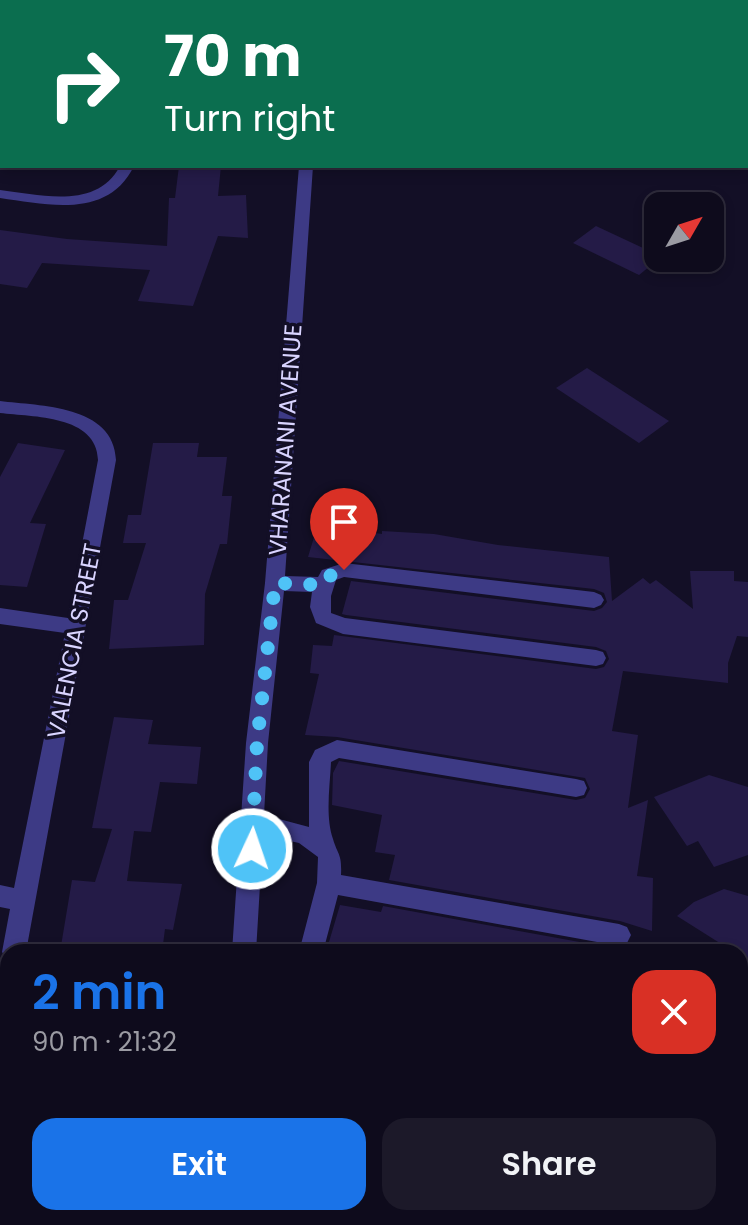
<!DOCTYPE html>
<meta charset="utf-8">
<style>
body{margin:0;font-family:Poppins,sans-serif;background:#1c1929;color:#f1f3f6;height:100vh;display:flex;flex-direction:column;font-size:30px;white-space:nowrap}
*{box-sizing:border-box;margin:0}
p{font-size:26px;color:#9b9ba3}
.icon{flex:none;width:44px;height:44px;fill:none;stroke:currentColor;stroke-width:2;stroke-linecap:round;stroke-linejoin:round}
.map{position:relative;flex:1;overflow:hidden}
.panel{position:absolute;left:0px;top:944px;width:748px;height:282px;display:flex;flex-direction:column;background:#0e0b1c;border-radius:24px 24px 0 0;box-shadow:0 4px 12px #0003,0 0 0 2px #2e2b3b}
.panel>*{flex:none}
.guide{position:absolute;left:0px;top:0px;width:748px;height:168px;box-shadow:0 4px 12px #0003,0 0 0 2px #2e2b3b;background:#0b6e4f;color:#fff;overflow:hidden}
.needle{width:52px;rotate:51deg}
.controls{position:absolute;left:644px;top:192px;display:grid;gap:16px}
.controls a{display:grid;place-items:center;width:80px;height:80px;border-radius:16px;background:#0e0b1c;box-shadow:0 4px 12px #0003,0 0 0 2px #2e2b3b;font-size:40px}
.pin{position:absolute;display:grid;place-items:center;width:68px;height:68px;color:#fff;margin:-82px -34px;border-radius:50% 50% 50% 0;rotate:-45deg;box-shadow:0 0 8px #0007}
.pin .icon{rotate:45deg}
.me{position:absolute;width:88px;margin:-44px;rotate:3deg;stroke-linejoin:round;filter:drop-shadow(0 0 6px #0008)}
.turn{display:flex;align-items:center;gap:28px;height:168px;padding:0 32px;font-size:36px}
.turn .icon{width:104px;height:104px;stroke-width:2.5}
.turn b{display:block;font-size:56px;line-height:68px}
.round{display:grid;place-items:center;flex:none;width:84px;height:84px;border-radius:24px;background:#1c1929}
.head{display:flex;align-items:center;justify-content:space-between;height:136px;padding:0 32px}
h1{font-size:48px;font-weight:600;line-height:60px;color:#1a73e8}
.primary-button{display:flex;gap:16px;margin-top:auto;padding:16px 32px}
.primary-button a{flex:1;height:92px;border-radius:24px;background:#1a73e8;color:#fff;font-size:32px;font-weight:600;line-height:92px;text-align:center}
.primary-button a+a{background:#1c1929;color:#f1f3f6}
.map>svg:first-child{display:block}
.building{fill:#241b47}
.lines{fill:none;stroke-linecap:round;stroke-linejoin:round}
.minor{fill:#3d3a85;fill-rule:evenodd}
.route{stroke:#4fc3f7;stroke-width:14;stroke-dasharray:0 25.2}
.labels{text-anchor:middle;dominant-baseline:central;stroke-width:7;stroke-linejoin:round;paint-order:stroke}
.street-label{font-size:24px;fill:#d9d4ff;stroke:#130f26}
</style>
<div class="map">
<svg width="748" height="1225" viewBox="0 0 748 1225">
<rect width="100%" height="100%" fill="#130f26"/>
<!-- building -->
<g class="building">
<polygon points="179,166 221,166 218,196 246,195 248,238 218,236 193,306 138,301 150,270 42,263 27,288 0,284 0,230 67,239 167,246 169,198 175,198"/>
<polygon points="596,226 658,255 660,258 639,275 573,243"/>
<polygon points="587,368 669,421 639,443 556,388"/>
<polygon points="18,443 65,450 30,523 46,524 27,587 0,585 0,477"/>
<polygon points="153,443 199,443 197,457 227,457 222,496 232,496 227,544 220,544 205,594 204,645 109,649 114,600 128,600 146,543 123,543 128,515 141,515"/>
<polygon points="318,524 382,534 382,531 434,534 498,545 609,557 612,601 643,578 650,584 656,580 693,609 690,571 734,571 734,581 748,582 748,637 737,636 728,663 728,683 623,671 612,731 638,735 628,808 648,800 637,876 653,878 652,931 620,921 389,880 395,855 375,852 382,815 332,805 333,773 339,761 576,800 585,798 590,789 585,778 337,737 305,735 319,674 310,673 313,645 332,646 334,635 596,669 604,667 609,659 606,651 596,647 346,615 342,614 351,581 594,611 602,608 607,602 604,593 594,589 308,557"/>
<polygon points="114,717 153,720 148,744 201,747 197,784 160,782 151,832 134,831 127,881 182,884 173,930 165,929 162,952 60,952 72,880 95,882 112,829 92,828"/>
<polygon points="709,775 748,787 748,855 714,867 698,841 687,846 654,797"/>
<polygon points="724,889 748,896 748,961 740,956 740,952 734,952 677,916 694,902"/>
<polygon points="340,905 381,912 383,906 585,943 585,952 326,952"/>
</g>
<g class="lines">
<!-- minor -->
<g class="minor">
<rect x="307" y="0" width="12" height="2"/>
<polygon points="340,0 415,0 416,2 341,2"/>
<polygon points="512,0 545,0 546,2 513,2"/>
<rect x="613" y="0" width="12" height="2"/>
<rect x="746" y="13" width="2" height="8"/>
<rect x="0" y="53" width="2" height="8"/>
<rect x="746" y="60" width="2" height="8"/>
<rect x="746" y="106" width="2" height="9"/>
<path d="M120,166H134C108,219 49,205 0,198V190C41,195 97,210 120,166Z"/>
<path d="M299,166H313L285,576L318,577L322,570L344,563L594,592L601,595L604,600L601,605L594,608L344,577L336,580L331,596V613L345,618L596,650L603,652L606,658L603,664L596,666L343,634L316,623L310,607L312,592L284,591L268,743L264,815L309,827V762L315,750L337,740L576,779L584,781L587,788L584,795L576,797L339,758L331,762C330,786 325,816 333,839C338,856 342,853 341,875L619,924L627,927L631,935L627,943L619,946L338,895L323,952H299L317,883L318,857L299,843L263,835L256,952H232L246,743L265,583Z"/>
<path d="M0,401C40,406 114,405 116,460L26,952H8V961L2,952L10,909L0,907V885L14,888L65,633L0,624V608L68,618L98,460C97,415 33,417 0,413Z"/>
<polygon points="8,973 8,1037 0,1040 0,977"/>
<polygon points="209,1218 237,1218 236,1225 208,1225"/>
<polygon points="622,1218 683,1218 686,1224 625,1225"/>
</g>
</g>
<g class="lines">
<!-- route -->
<polyline class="route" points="252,849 257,743 275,583 324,585 333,572 344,570"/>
</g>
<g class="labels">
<!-- street labels -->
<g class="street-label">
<text transform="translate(285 440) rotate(-86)">VHARANANI AVENUE</text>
<text transform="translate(74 641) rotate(-79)">VALENCIA STREET</text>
</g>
</g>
</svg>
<div class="controls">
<a><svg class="needle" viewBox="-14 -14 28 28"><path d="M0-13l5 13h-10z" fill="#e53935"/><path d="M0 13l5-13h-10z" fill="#9b9ba3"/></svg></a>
</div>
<div class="pin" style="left:344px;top:570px;background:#d93025"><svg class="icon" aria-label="arrive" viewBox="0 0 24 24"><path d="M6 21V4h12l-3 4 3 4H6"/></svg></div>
<svg class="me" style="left:252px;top:849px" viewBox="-20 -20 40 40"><circle r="17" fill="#4fc3f7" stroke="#fff" stroke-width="3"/><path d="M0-11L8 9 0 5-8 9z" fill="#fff"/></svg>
<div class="guide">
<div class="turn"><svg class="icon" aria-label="right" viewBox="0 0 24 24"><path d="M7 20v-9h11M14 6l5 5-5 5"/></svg><div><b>70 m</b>Turn right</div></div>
</div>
<section class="panel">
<div class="head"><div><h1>2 min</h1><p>90 m · 21:32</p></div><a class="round" style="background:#d93025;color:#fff"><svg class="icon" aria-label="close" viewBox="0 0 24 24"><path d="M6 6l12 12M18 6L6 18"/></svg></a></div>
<div class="primary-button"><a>Exit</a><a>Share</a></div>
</section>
</div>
